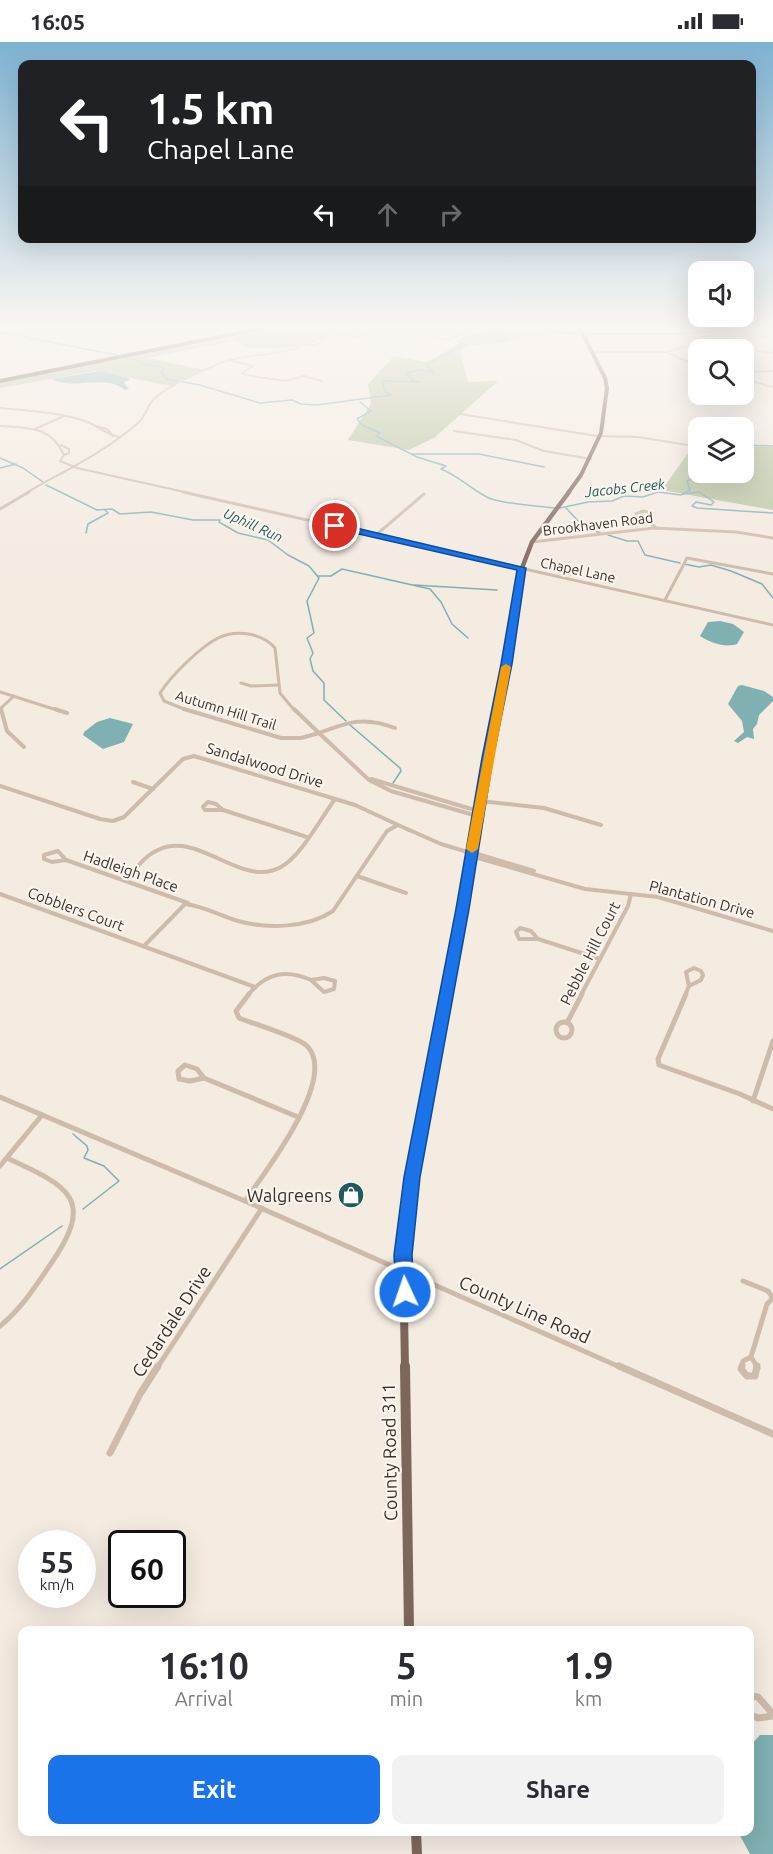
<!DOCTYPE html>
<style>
body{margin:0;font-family:Ubuntu,sans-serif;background:#f2f2f3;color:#2b2b33;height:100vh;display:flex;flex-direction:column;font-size:22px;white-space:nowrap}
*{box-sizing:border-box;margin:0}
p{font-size:20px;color:#7c7c81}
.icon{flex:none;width:33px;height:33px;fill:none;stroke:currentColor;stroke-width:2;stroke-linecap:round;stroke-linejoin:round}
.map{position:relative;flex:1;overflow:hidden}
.panel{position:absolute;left:18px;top:1584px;width:736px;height:210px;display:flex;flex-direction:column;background:#fff;border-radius:12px;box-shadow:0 6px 24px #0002}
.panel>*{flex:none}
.top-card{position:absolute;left:18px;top:18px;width:738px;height:183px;border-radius:12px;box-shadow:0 6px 24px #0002;background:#202124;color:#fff;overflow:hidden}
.tools{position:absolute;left:688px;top:219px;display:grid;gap:12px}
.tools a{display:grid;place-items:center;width:66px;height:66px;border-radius:12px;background:#fff;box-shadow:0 6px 24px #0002;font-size:30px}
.speed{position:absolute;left:18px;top:1488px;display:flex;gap:12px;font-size:30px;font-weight:700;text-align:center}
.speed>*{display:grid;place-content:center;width:78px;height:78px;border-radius:50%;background:#fff;box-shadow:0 6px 24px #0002;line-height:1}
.speed small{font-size:15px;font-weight:400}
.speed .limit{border:3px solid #111;border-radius:9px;background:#fff;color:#111}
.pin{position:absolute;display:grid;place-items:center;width:51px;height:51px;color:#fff;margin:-26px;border:3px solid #fff;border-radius:50%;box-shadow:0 2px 6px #0007}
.me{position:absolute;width:66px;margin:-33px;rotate:357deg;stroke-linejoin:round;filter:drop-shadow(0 0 4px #0008)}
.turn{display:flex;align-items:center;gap:21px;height:126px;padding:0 30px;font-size:27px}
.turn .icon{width:78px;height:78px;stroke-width:2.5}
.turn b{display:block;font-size:42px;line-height:51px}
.lanes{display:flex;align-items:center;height:57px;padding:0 30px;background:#0003;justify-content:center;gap:30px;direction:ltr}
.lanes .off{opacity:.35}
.eta{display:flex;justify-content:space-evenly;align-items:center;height:102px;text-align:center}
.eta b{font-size:36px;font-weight:600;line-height:42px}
.action{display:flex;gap:12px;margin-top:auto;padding:12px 30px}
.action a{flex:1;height:69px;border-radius:12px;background:#1a73e8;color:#fff;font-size:24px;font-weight:600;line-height:69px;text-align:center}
.action a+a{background:#f2f2f3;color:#2b2b33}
.status{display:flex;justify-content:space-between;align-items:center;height:42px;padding:0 30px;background:#fff;direction:ltr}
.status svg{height:16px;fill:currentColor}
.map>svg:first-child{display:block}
.green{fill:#b8c4a0}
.water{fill:#7fb0b2}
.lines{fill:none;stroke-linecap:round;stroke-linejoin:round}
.stream{stroke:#7fb0b2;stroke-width:1.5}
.street-far4{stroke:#cdbbac;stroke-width:2}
.street-far3{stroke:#cdbbac;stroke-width:3}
.street-far2{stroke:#cdbbac;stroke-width:4}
.street-far1{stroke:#cdbbac;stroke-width:5}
.street{stroke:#cdbbac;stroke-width:7}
.primary-far4{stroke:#7d675c;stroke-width:4}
.primary-far3{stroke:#7d675c;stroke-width:4.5}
.primary-far2{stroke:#7d675c;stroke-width:6}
.primary-far1{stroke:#7d675c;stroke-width:8}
.primary{stroke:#7d675c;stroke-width:10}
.highway{stroke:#5c4a42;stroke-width:4}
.route{fill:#1a73e8;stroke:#114b97;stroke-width:1.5}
.slow{fill:#f59e0b}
.labels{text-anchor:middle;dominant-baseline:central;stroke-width:4.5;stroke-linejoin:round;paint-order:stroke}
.far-water-label{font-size:14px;font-style:italic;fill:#1f5a5e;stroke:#fbf5ee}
.far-street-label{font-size:14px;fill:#3b302b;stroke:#fbf5ee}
.street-label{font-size:15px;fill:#3b302b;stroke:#fbf5ee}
.near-poi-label{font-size:18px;fill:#3b302b;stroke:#fbf5ee;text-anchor:end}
.near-street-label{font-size:18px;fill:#3b302b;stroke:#fbf5ee}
</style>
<div class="status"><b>16:05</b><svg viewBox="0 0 49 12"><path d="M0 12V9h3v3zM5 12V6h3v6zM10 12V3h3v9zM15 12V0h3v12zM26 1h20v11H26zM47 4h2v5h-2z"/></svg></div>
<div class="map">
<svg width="773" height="1812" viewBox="0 0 773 1812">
<rect width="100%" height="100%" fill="#f4ebe1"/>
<!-- green -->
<g class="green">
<polygon points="287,284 341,284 314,301 289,306 252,306 233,299 148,316 204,328 171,344 95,329 0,346 0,341"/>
<polygon points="501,284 556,284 575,292 523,294 504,301 471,303 460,308 468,340 498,339 434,396 409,408 348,398 371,362 368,342 394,314 427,320 477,292"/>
<polygon points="695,401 699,402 699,430 744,430 744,404 773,405 773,468 662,448"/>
</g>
<!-- water -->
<g class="water">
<path d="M101,329L128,336L130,337L124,341L129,347L125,348C105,331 73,349 52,337Z"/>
<path d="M720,579L733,582L744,590L737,602C725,606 711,601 700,594L708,580Z"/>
<polygon points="742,643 764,649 773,655 773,659 759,673 757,682 753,687 754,697 747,695 738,701 734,699 744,690 742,679 728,662 738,644"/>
<polygon points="110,676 133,682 124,700 103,707 83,693 84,690 97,680"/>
<polygon points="760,1693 773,1693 773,1812 750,1812 738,1790 750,1790 750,1704"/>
</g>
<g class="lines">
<!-- stream -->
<g class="stream">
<polyline points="547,284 559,290 579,292"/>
<polyline points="719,287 760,284"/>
<polyline points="0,290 116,313"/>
<polyline points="587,292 680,292 716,289"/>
<polyline points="123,315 141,319 143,322 162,325 164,327 161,329 166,337 200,343 260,361 292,358 301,362 317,363 391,353 385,349 382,339 419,340 412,338 407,331 419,328 433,330 427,323 463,303 459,299 479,292 499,289 496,286 500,284"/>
<path d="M360,360L371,369L357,377L362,383L380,391L376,394L417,415L446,424L441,427C459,434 472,448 489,456C502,462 539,464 555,466"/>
<polyline points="744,403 773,404"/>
<polyline points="412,412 479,412 544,425"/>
<polyline points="0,416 23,426 43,440"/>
<polyline points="0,426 16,422"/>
<polyline points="46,443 97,468 112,467 120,472 151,470 193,478 220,478 219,480 238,491 268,498 288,513 309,524 319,536 307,559 314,591 307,596 313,611 310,617 313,629 324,641 324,658 346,679"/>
<polyline points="683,452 699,450 714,460 711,463 696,460 692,464 697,466 773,471"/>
<polyline points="560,466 588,460 612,459 624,454 643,455 658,450 681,453 690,448 687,439 696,435 693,429 699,418"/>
<polyline points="566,466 581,482 600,491"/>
<polyline points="86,491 88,482 108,471 105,468"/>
<polyline points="608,493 627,499 638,499 645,513 680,521"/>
<polyline points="684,522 699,525 711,523 731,529 762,542 773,556"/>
<polyline points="318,534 331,534 342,527 430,547 441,560 452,582 468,596"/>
<polyline points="414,543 497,548"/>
<polyline points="350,683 400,726 401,729 393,741"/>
<polyline points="73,1092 87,1104 88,1108 84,1116 104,1124 119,1139 83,1167"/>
<polyline points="0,1227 62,1184"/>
</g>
<!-- street-far4 -->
<g class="street-far4">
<polyline points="693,284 773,296"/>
<polyline points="334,291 357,295 377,286 390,288"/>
<polyline points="744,292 736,302 745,307 773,311"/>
<polyline points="428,294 448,298 481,284"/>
<polyline points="304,303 316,303 344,284"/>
<polyline points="592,310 666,310 699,325"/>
<polyline points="666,310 686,305 700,295 717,293 725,289"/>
<polyline points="229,318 253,324 242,331 246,333 285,339 304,334 322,339"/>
<polyline points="744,330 773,329"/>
<polyline points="744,337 773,345"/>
<path d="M0,366C29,369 57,370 85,379C99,384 103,391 119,395"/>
<polyline points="454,371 597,394 638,395 694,404"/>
<path d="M0,384C29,386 51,384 64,413L60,419L77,426L189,451"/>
<polyline points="96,384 107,387 113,394"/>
<polyline points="35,387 64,374"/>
<polyline points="454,389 516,398 544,409 591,417"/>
<polyline points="61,403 69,407 69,411 64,413"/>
<path d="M26,451C64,429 105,410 138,381C146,375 146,365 153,358C167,344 201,329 221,321C253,307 305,320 324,284"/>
</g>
<!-- street-far3 -->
<g class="street-far3">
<polyline points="183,450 773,583"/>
<polyline points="0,467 29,450"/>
<polygon points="643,469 652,471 650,480 638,476 636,472"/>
<polyline points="650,480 656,486"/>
<polyline points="376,493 424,452"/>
<polyline points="532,500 654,486 736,490 773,496"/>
<polyline points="665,558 687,516 773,532"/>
<polyline points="241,641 251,644 279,643"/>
<polyline points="0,650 60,669"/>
<polyline points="1,669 1,666 14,654"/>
<path d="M189,669L164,659L160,651C171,634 200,605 218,596C236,587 262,591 275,606L280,651L295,669"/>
</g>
<!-- street-far2 -->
<g class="street-far2">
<polyline points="1,667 7,689 24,705"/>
<polyline points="55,667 67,671"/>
<polyline points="184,667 281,696 301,696 319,691"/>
<polyline points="294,667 319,691"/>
<polyline points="319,691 369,738 391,749 477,774"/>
<path d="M319,691C348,680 364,674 395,686"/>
<polyline points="371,737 478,769"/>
<polyline points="133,740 153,747"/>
<polyline points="0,744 100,777 113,779 124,775 183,717 194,714 355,763 409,788"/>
<polyline points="480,759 544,766 601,783"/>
<polygon points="208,760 216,762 223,768 205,768 203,765"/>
<polyline points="223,768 307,795"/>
<polyline points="407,787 441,802 471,811"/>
<polygon points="58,809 66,818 52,820 44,817 44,813"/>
<polyline points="471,810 534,829"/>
<polyline points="471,814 585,847 658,855 773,889"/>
<polyline points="66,818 188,861"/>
<polyline points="357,834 406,851"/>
<path d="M125,839C135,828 144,814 158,808C199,788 241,847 281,825C301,814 321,776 335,757"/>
<polyline points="0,852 255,945"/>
<polygon points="520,886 531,889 538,897 519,897 516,890"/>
<polyline points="538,897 600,917"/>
<path d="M144,904L185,862C204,864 220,874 238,879C267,887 308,886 333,869L387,789L396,784"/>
<polygon points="694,926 701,929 703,933 701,938 689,944 686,930"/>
<polygon points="324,936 335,939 334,947 324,950 311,938"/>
<path d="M248,953C266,931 285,927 311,938"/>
<polyline points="581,953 628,864 631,852"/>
<polyline points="685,953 689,944"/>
</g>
<!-- street-far1 -->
<g class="street-far1">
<polyline points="686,952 658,1017 659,1023 740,1052 773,1067"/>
<polyline points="568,979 582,952"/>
<circle cx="564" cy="988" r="8"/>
<polygon points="185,1023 197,1027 204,1036 190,1039 179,1037 178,1029"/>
<polyline points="204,1036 298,1075"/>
<polyline points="0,1055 245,1159 622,1326"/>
<polyline points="753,1059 773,999"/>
<polyline points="0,1124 42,1073"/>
<path d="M245,1159C264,1131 339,1036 307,1004C298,995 254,982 239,976L236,969L249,952"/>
<polyline points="743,1239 768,1249 773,1256"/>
<path d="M0,1284C21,1267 35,1245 50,1223C96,1157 70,1145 7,1116"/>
<polyline points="751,1315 767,1262 773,1256"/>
<polyline points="157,1326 262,1166"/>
<polyline points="741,1326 743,1319 751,1315 758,1326"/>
</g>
<!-- street -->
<g class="street">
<polyline points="619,1324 773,1392"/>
<polyline points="742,1324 741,1327 747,1334 755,1334 757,1324"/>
<polyline points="110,1411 140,1352 158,1324"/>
<polyline points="750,1654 758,1655 773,1672"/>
<polyline points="750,1673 758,1676 773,1674"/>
</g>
<!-- primary-far4 -->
<polyline class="primary-far4" points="568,451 581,433 601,391 607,346 605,336 579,284"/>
<!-- primary-far3 -->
<polyline class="primary-far3" points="496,669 522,526 532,500 569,450"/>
<!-- primary-far2 -->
<polyline class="primary-far2" points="445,953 497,667"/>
<!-- primary-far1 -->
<polyline class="primary-far1" points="405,1326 403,1213 407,1166 445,952"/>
<!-- primary -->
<g class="primary">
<polyline points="405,1324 409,1588"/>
<polyline points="416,1790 417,1812"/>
</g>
<!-- highway -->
<polyline class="highway" points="0,339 273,284"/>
</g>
<!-- sky -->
<linearGradient id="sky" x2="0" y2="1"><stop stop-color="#7eb2d2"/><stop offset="0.53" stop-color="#faf6f2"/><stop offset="1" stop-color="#faf6f2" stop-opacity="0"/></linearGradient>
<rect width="773" height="538" fill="url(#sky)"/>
<!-- route -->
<polygon class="route" points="335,481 526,526 512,622 493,716 469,867 420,1135 412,1213 414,1250 411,1256 405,1258 399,1256 396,1250 394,1213 404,1135 456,867 482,716 501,622 517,528 332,486 332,482"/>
<!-- slow -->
<polygon class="slow" points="506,622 511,625 478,807 472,811 466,807 501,625"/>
<!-- icons -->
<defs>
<symbol id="shop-disc" viewBox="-11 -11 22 22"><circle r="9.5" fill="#1f5a5e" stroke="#fbf5ee"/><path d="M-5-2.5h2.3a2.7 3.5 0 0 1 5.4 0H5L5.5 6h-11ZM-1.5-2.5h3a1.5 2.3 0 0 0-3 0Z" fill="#fff"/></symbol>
</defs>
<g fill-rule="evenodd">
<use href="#shop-disc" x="336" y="1138" width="30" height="30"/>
</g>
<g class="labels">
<!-- far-water labels -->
<g class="far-water-label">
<text transform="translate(625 446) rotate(-6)">Jacobs Creek</text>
<text transform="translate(253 483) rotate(24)">Uphill Run</text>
</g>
<!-- far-street labels -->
<g class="far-street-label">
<text transform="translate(598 482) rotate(-7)">Brookhaven Road</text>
<text transform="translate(578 528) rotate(12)">Chapel Lane</text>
<text transform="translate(226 668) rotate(17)">Autumn Hill Trail</text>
</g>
<!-- street labels -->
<g class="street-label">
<text transform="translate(265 723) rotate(17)">Sandalwood Drive</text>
<text transform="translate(131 829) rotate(19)">Hadleigh Place</text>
<text transform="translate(702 857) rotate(15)">Plantation Drive</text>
<text transform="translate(76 867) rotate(20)">Cobblers Court</text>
<text transform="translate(590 911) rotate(-63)">Pebble Hill Court</text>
</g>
<!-- near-poi labels -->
<g class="near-poi-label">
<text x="332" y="1153">Walgreens</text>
</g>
<!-- near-street labels -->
<g class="near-street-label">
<text transform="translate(525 1267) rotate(24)">County Line Road</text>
<text transform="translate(171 1279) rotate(-57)">Cedardale Drive</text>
<text transform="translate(389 1410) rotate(-91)">County Road 311</text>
</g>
</g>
</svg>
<div class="tools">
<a><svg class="icon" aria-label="sound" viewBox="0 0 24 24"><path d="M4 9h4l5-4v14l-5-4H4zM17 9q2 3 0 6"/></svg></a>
<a><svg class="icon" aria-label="search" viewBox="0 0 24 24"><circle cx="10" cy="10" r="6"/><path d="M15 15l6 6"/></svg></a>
<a><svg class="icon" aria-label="layers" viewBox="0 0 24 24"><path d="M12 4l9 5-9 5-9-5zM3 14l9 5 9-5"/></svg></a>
</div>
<div class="speed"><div>55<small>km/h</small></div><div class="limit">60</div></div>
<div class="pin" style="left:335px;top:484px;background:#d93025"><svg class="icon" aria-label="arrive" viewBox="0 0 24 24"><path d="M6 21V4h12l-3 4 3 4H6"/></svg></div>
<svg class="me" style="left:405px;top:1250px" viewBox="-20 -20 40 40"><circle r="17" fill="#1a73e8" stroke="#fff" stroke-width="3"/><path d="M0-11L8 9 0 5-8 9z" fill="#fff"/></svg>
<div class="top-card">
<div class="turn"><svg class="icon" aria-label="left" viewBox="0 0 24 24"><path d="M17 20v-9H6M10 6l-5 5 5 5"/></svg><div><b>1.5 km</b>Chapel Lane</div></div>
<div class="lanes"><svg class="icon" aria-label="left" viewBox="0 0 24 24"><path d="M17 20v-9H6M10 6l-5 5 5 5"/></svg><svg class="icon off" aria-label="ahead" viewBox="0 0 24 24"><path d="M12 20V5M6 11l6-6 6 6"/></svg><svg class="icon off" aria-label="right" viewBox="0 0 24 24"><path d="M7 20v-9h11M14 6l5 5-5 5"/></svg></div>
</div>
<section class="panel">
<div class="eta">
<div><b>16:10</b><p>Arrival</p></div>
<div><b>5</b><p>min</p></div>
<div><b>1.9</b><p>km</p></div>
</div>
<div class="action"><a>Exit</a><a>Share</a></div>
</section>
</div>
